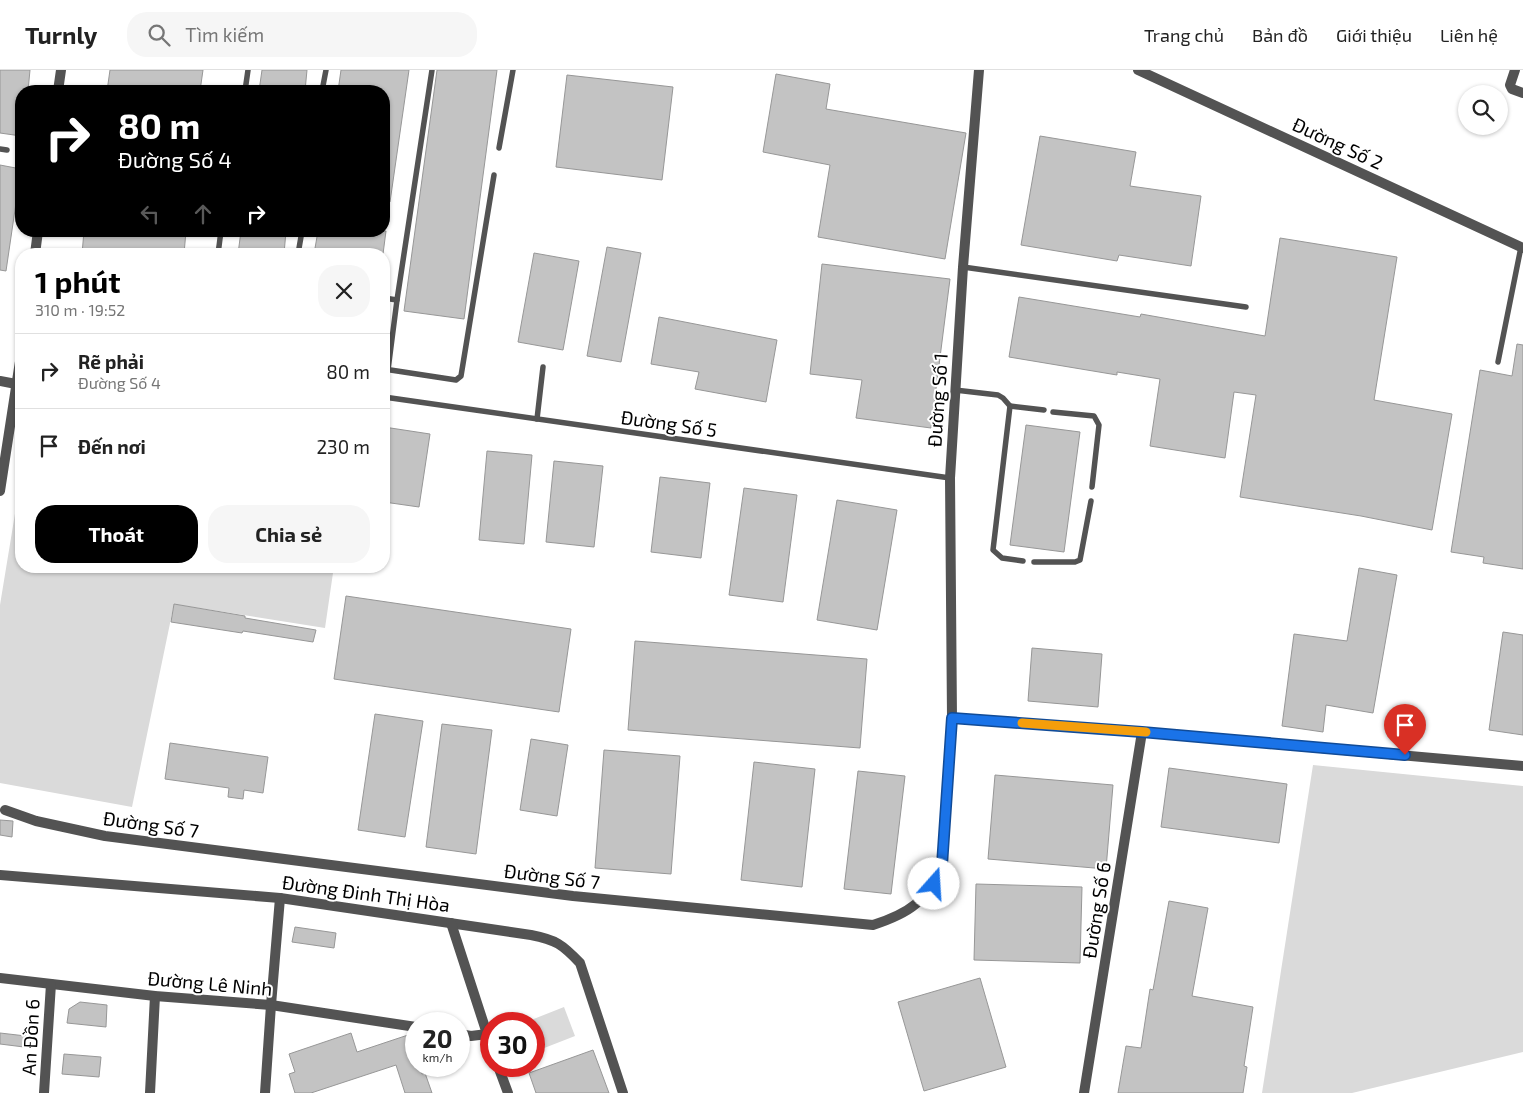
<!DOCTYPE html>
<html lang="vi">
<meta charset="utf-8">
<style>
body{margin:0;font-family:"Exo 2",sans-serif;background:#f6f6f6;color:#222;height:100vh;display:flex;flex-direction:column;font-size:19px;white-space:nowrap}
*{box-sizing:border-box;margin:0}
p{font-size:16px;color:#767676}
.icon{flex:none;width:28px;height:28px;fill:none;stroke:currentColor;stroke-width:2;stroke-linecap:round;stroke-linejoin:round}
.map{position:relative;flex:1;overflow:hidden}
.panel{position:absolute;left:15px;top:178px;width:375px;height:325px;display:flex;flex-direction:column;background:#fff;border-radius:20px;box-shadow:0 1px 4px #0004}
.panel>*{flex:none}
.banner{position:absolute;left:15px;top:15px;width:375px;height:152px;border-radius:20px;box-shadow:0 1px 4px #0004;background:#000;color:#fff;overflow:hidden}
.controls{position:absolute;left:1458px;top:15px;display:grid;gap:10px}
.controls a{display:grid;place-items:center;width:50px;height:50px;border-radius:50%;background:#fff;box-shadow:0 1px 4px #0004;font-size:25px}
.speed{position:absolute;left:405px;top:942px;display:flex;gap:10px;font-size:25px;font-weight:700;text-align:center}
.speed>*{display:grid;place-content:center;width:65px;height:65px;border-radius:50%;background:#fff;box-shadow:0 1px 4px #0004;line-height:1}
.speed small{font-size:12px;font-weight:400}
.speed .limit{border:8px solid #d22;background:#fff;color:#111}
.pin{position:absolute;display:grid;place-items:center;width:42px;height:42px;color:#fff;margin:-51px -21px;border-radius:50% 50% 50% 0;rotate:-45deg;box-shadow:0 0 5px #0007}
.pin .icon{rotate:45deg}
.me{position:absolute;width:55px;margin:-28px;rotate:19deg;stroke-linejoin:round;filter:drop-shadow(0 0 4px #0008)}
.turn{display:flex;align-items:center;gap:18px;height:105px;padding:0 20px;font-size:22px}
.turn .icon{width:65px;height:65px;stroke-width:2.5}
.turn b{display:block;font-size:35px;line-height:42px}
.lanes{display:flex;align-items:center;height:48px;padding:0 20px;background:#0003;justify-content:center;gap:25px;direction:ltr}
.lanes .off{opacity:.35}
.round{display:grid;place-items:center;flex:none;width:52px;height:52px;border-radius:20px;background:#f6f6f6}
.overview{display:flex;align-items:center;justify-content:space-between;height:85px;padding:0 20px}
h1{font-size:30px;font-weight:700;line-height:38px;color:#000}
.cta{display:flex;gap:10px;margin-top:auto;padding:10px 20px}
.cta a{flex:1;height:58px;border-radius:20px;background:#000;color:#fff;font-size:20px;font-weight:700;line-height:58px;text-align:center}
.cta a+a{background:#f6f6f6;color:#222}
ul{padding:0;list-style:none}
li{display:flex;align-items:center;gap:15px;height:75px;padding:0 20px;border-top:1px solid #e0e0e0}
li div{flex:1}
li b{display:block;font-size:19px}
li em{font-style:normal}
header{display:flex;align-items:center;gap:30px;box-sizing:border-box;height:70px;padding:0 25px;background:#fff;border-bottom:1px solid #e0e0e0}
header strong{font-size:24px}
nav{display:flex;gap:28px;margin-inline-start:auto;font-size:18px}
.search{width:350px;height:45px;background:#f6f6f6;display:flex;align-items:center;gap:12px;box-sizing:border-box;padding:0 18px;border-radius:20px;color:#767676;font-size:19px}
.map>svg:first-child{display:block}
.green{fill:#dadada}
.building{fill:#c3c3c3;stroke:#979797}
.lines{fill:none;stroke-linecap:round;stroke-linejoin:round}
.lane{stroke:#535353;stroke-width:5.5}
.street{stroke:#535353;stroke-width:10}
.route-casing{stroke:#114b97;stroke-width:12}
.route{stroke:#1a73e8;stroke-width:9}
.slow{stroke:#f59e0b;stroke-width:9}
.labels{text-anchor:middle;dominant-baseline:central;stroke-width:4;stroke-linejoin:round;paint-order:stroke}
.street-label{font-size:19px;fill:#000;stroke:#fff}
</style>
<header>
<strong>Turnly</strong>
<div class="search"><svg class="icon" aria-label="search" viewBox="0 0 24 24"><circle cx="10" cy="10" r="6"/><path d="M15 15l6 6"/></svg>Tìm kiếm</div>
<nav><a>Trang chủ</a><a>Bản đồ</a><a>Giới thiệu</a><a>Liên hệ</a></nav>
</header>
<div class="map">
<svg width="1523" height="1023" viewBox="0 0 1523 1023">
<rect width="100%" height="100%" fill="#fff"/>
<!-- green -->
<g class="green">
<polygon points="21,407 21,496 334,496 325,558 174,534 132,737 0,713 0,535"/>
<polygon points="1313,695 1523,716 1523,982 1352,1023 1262,1023"/>
<polygon points="564,937 575,966 534,982 534,954 521,954"/>
</g>
<!-- building -->
<g class="building">
<polygon points="0,0 30,0 28,21 21,21 21,66 0,63"/>
<polygon points="110,0 203,0 200,21 107,21"/>
<polygon points="262,0 307,0 305,21 259,21"/>
<polygon points="341,0 409,0 390,132 384,132 384,21 338,21"/>
<polygon points="437,0 497,0 464,249 404,241"/>
<polygon points="776,4 830,14 826,39 966,63 945,189 818,167 830,95 763,82"/>
<polygon points="567,5 673,17 662,110 556,97"/>
<polygon points="1040,66 1136,82 1130,116 1201,126 1191,196 1119,185 1117,191 1021,175"/>
<polygon points="0,95 21,99 6,201 0,200"/>
<polygon points="84,161 186,161 184,184 82,184"/>
<polygon points="241,161 286,161 284,184 238,184"/>
<polygon points="318,161 386,161 383,184 314,184"/>
<polygon points="1280,168 1397,187 1374,330 1452,344 1432,460 1361,446 1240,427 1256,325 1234,322 1225,388 1150,376 1160,309 1117,302 1117,305 1009,287 1019,227 1140,247 1141,244 1265,266"/>
<polygon points="607,177 641,183 621,292 587,286"/>
<polygon points="534,183 579,191 563,280 518,272"/>
<polygon points="822,194 950,209 931,358 856,348 862,310 810,304"/>
<polygon points="659,247 777,270 766,332 695,319 699,302 651,294"/>
<polygon points="1517,274 1523,275 1523,499 1483,493 1484,487 1451,482 1480,300 1512,306"/>
<polygon points="1026,355 1080,362 1064,482 1010,475"/>
<polygon points="384,357 430,364 419,437 384,432"/>
<polygon points="487,381 532,385 524,474 479,470"/>
<polygon points="554,391 603,396 594,477 546,472"/>
<polygon points="660,407 710,413 701,488 651,482"/>
<polygon points="744,418 797,425 783,532 729,525"/>
<polygon points="837,430 897,440 877,560 817,550"/>
<polygon points="1359,498 1397,505 1373,643 1326,635 1323,662 1282,656 1294,564 1347,571"/>
<polygon points="346,526 571,559 559,642 334,609"/>
<polygon points="174,534 245,546 245,548 316,560 313,572 243,561 242,563 171,552"/>
<polygon points="1503,562 1523,565 1523,665 1489,660"/>
<polygon points="635,571 867,589 860,678 628,660"/>
<polygon points="1032,578 1102,584 1098,637 1028,631"/>
<polygon points="375,644 423,651 405,767 358,760"/>
<polygon points="442,654 492,660 476,784 426,777"/>
<polygon points="531,669 568,675 557,746 520,740"/>
<polygon points="170,673 268,687 263,723 244,720 243,729 228,727 229,718 165,709"/>
<polygon points="604,680 680,686 671,804 595,798"/>
<polygon points="754,692 815,699 802,817 741,810"/>
<polygon points="1169,698 1287,714 1279,773 1161,757"/>
<polygon points="858,701 905,706 891,824 844,819"/>
<polygon points="995,705 1113,715 1106,799 988,789"/>
<polygon points="0,750 13,751 12,767 0,765"/>
<polygon points="976,814 1082,817 1080,893 974,890"/>
<polygon points="1169,831 1208,838 1192,926 1253,937 1244,996 1247,997 1243,1023 1118,1023 1126,976 1141,978 1150,919 1153,920"/>
<polygon points="295,857 336,863 334,878 292,872"/>
<polygon points="980,908 1006,997 924,1021 898,932"/>
<polygon points="80,932 107,935 106,957 67,953 69,939"/>
<polygon points="0,963 26,966 24,977 0,974"/>
<polygon points="351,963 357,982 408,965 416,990 416,996 419,996 422,1004 425,1003 432,1023 405,1023 396,995 311,1023 295,1023 289,1004 295,1002 289,984"/>
<polygon points="593,980 609,1023 536,1023 529,1003"/>
<polygon points="64,984 101,987 99,1007 62,1004"/>
</g>
<g class="lines">
<!-- lane -->
<g class="lane">
<polyline points="245,21 248,0"/>
<polyline points="322,21 326,0"/>
<polyline points="499,78 513,0"/>
<polyline points="0,79 7,80"/>
<polyline points="218,184 221,161"/>
<polyline points="298,184 302,161"/>
<polyline points="963,197 1246,237"/>
<polyline points="384,228 397,230"/>
<polyline points="1498,292 1521,177"/>
<polyline points="384,299 456,310 461,306 494,105"/>
<polyline points="388,300 397,230 432,0"/>
<polyline points="955,320 998,325 1003,328 1010,336 993,480 1002,488 1023,491"/>
<polyline points="384,327 950,408"/>
<polyline points="1010,336 1044,340"/>
<polyline points="1053,342 1094,346 1099,355 1092,417"/>
<polyline points="537,349 543,297"/>
<polyline points="1034,492 1075,492 1080,490 1091,431"/>
</g>
<!-- street -->
<g class="street">
<polyline points="1138,0 1523,178"/>
<polyline points="1515,0 1510,15 1512,19 1523,23"/>
<polyline points="58,21 61,0"/>
<polyline points="35,184 38,161"/>
<polyline points="0,311 16,314"/>
<polyline points="0,421 21,285"/>
<polyline points="952,648 1142,662 1523,696"/>
<path d="M5,740L36,751L105,766L573,826L873,855C910,843 927,831 942,795L952,648L950,408L963,197L979,0"/>
<path d="M0,805L280,828L531,865C556,870 562,874 580,893L623,1023"/>
<polyline points="451,853 491,976"/>
<polyline points="0,908 155,926 271,935 416,957"/>
<polyline points="459,964 471,966 487,964"/>
<polyline points="498,996 508,1023"/>
<polyline points="44,1023 51,914"/>
<polyline points="150,1023 155,926"/>
<polyline points="265,1023 271,935 280,828"/>
<polyline points="1084,1023 1142,662"/>
</g>
</g>
<g class="lines">
<defs>
<polyline id="route" points="934,814 942,795 952,648 1142,662 1405,685"/>
</defs>
<!-- route casing -->
<use href="#route" class="route-casing"/>
<!-- route -->
<use href="#route" class="route"/>
<!-- slow -->
<polyline class="slow" points="1022,653 1146,662"/>
</g>
<g class="labels">
<!-- street labels -->
<g class="street-label">
<text transform="translate(1338 73) rotate(25)">Đường Số 2</text>
<text transform="translate(937 330) rotate(-86)">Đường Số 1</text>
<text transform="translate(669 353) rotate(8)">Đường Số 5</text>
<text transform="translate(151 754) rotate(8)">Đường Số 7</text>
<text transform="translate(552 806) rotate(7)">Đường Số 7</text>
<text transform="translate(366 823) rotate(8)">Đường Đinh Thị Hòa</text>
<text transform="translate(1096 840) rotate(-81)">Đường Số 6</text>
<text transform="translate(210 913) rotate(5)">Đường Lê Ninh</text>
<text transform="translate(30 967) rotate(-87)">An Đồn 6</text>
</g>
</g>
</svg>
<div class="controls">
<a><svg class="icon" aria-label="search" viewBox="0 0 24 24"><circle cx="10" cy="10" r="6"/><path d="M15 15l6 6"/></svg></a>
</div>
<div class="speed"><div>20<small>km/h</small></div><div class="limit">30</div></div>
<div class="pin" style="left:1405px;top:685px;background:#d93025"><svg class="icon" aria-label="arrive" viewBox="0 0 24 24"><path d="M6 21V4h12l-3 4 3 4H6"/></svg></div>
<svg class="me" style="left:934px;top:814px" viewBox="-20 -20 40 40"><circle r="19" fill="#fff"/><path d="M0-13L10 11 0 6-10 11z" fill="#1a73e8"/></svg>
<div class="banner">
<div class="turn"><svg class="icon" aria-label="right" viewBox="0 0 24 24"><path d="M7 20v-9h11M14 6l5 5-5 5"/></svg><div><b>80 m</b>Đường Số 4</div></div>
<div class="lanes"><svg class="icon off" aria-label="left" viewBox="0 0 24 24"><path d="M17 20v-9H6M10 6l-5 5 5 5"/></svg><svg class="icon off" aria-label="ahead" viewBox="0 0 24 24"><path d="M12 20V5M6 11l6-6 6 6"/></svg><svg class="icon" aria-label="right" viewBox="0 0 24 24"><path d="M7 20v-9h11M14 6l5 5-5 5"/></svg></div>
</div>
<section class="panel">
<div class="overview"><div><h1>1 phút</h1><p>310 m · 19:52</p></div><a class="round"><svg class="icon" aria-label="close" viewBox="0 0 24 24"><path d="M6 6l12 12M18 6L6 18"/></svg></a></div>
<ul>
<li><svg class="icon" aria-label="right" viewBox="0 0 24 24"><path d="M7 20v-9h11M14 6l5 5-5 5"/></svg><div><b>Rẽ phải</b><p>Đường Số 4</p></div><em>80 m</em></li>
<li><svg class="icon" aria-label="arrive" viewBox="0 0 24 24"><path d="M6 21V4h12l-3 4 3 4H6"/></svg><div><b>Đến nơi</b></div><em>230 m</em></li>
</ul>
<div class="cta"><a>Thoát</a><a>Chia sẻ</a></div>
</section>
</div>
